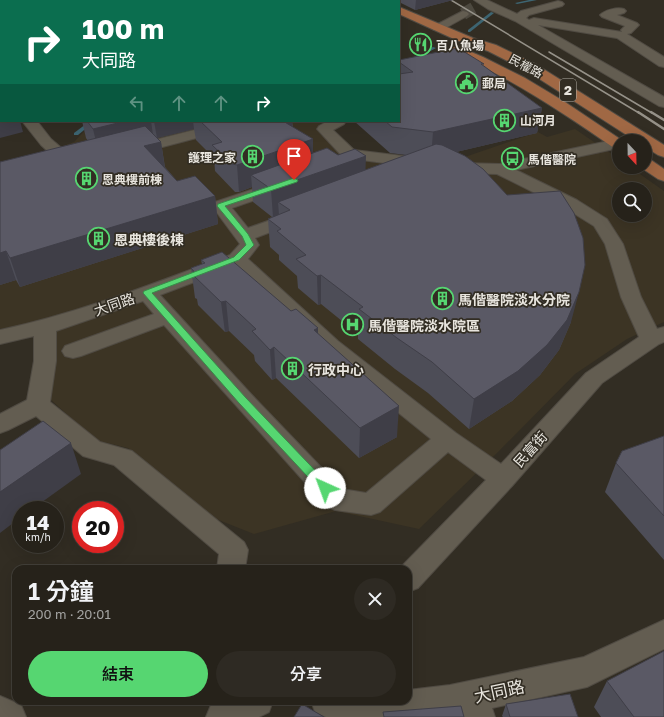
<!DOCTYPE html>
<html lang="zh-TW">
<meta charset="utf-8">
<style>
body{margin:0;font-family:"Golos Text","Noto Sans TC",sans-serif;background:#2e2a23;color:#f1f3f6;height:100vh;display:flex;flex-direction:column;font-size:15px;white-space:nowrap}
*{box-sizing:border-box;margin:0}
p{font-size:13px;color:#a4a4a2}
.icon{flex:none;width:22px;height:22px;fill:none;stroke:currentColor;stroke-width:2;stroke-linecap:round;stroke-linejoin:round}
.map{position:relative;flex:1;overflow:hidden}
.panel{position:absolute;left:12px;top:565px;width:400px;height:140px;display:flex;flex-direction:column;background:#26221a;border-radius:12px;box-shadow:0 4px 16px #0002,0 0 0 1px #423f39}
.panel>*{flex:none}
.hud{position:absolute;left:0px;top:0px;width:400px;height:122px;box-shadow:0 4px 16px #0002,0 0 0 1px #423f39;background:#0b6e4f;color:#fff;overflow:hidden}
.needle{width:26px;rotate:158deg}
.fabs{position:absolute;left:612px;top:134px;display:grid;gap:8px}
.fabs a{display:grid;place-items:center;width:40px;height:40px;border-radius:50%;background:#26221a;box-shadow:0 4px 16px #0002,0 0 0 1px #423f39;font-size:20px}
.speed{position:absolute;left:12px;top:501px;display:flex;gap:8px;font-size:20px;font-weight:700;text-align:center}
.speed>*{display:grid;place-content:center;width:52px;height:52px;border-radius:50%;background:#26221a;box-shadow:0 4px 16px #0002,0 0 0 1px #423f39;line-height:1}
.speed small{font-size:10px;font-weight:400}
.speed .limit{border:6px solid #d22;background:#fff;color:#111}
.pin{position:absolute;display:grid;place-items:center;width:34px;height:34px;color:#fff;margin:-41px -17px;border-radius:50% 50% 50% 0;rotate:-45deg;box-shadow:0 0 4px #0007}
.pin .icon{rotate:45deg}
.me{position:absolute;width:44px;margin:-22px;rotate:317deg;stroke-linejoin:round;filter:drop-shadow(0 0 3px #0008)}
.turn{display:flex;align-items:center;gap:14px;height:84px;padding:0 16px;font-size:18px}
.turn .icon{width:52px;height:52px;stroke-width:2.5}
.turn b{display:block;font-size:28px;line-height:34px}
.lanes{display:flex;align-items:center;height:38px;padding:0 16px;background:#0003;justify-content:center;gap:20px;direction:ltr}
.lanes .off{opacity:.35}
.round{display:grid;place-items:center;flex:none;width:42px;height:42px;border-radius:21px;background:#2e2a23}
.headline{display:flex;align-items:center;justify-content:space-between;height:68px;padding:0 16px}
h1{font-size:24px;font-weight:600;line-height:30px}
.action{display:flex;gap:8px;margin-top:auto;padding:8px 16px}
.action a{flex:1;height:46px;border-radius:24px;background:#56d671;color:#111;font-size:16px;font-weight:600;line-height:46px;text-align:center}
.action a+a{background:#2e2a23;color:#f1f3f6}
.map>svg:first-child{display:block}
.built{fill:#3c3424;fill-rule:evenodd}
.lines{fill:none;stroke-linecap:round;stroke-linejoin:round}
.stream{fill:#3d6572;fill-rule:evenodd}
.minor-tunnel{stroke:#4d493f;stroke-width:12;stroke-dasharray:12 6;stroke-linecap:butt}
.minor-casing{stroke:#504b43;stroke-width:2}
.major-casing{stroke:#504b43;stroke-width:2}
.minor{fill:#635d51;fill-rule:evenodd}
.major{fill:#a06844;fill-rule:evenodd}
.rail-far1{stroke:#959188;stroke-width:1.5}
.rail{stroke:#959188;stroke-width:2.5}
.wall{fill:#4d4d57}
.shaded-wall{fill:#3f3e47}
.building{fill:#5a5965;stroke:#3f3e47}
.route{fill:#56d671;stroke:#388b49}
.labels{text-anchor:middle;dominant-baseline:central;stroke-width:3.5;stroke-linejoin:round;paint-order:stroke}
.far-poi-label{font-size:12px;font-weight:bold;fill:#e8e5de;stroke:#322d23;text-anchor:start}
.far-street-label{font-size:12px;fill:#e8e5de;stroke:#322d23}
.shield{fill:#322d23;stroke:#b1aea6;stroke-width:1}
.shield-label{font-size:13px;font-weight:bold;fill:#e8e5de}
.poi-label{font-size:14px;font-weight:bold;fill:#e8e5de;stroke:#322d23;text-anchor:start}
.street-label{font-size:14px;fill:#e8e5de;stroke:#322d23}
.near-street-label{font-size:17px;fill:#e8e5de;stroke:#322d23}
</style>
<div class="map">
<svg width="664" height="717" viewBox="0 0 664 717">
<rect width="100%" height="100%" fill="#322d23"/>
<!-- built -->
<path class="built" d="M94,121H327L320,124L318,131L340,154L359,160L427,170L538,132L547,137L575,129L619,159V167H630L664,191V322L627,339L575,374L499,451L419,529L336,511L254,534L206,515L128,448L95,440L49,398L43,321L0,329V176L36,155L74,142ZM619,189H645V215H619Z"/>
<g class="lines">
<!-- stream -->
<g class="stream">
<polygon points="529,0 537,0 517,4 515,3"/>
<polygon points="491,12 494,13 470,32 468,32 468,30"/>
<polygon points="433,47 436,48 399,68 399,65"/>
<polygon points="90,121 95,121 78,135 74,135 74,133"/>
</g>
<!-- minor-tunnel -->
<polyline class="minor-tunnel" points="463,14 477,6"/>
<defs>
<g id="minor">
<rect x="206" y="0" width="11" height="1"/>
<path d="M474,0H487L517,14L521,11L558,1L562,2L564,4L562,6L529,15L526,18L529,20L534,18L622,32L621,30L625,26L602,17L600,15C605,10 617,7 624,9L626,11L624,13L617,15L637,23L639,25L631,33L627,34L664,57V67L659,66L617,38L538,25L664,97V107L659,106L515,21L488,9Z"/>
<polygon points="463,11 467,12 469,14 467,16 442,30 434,30 432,28 434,26"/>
<rect x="0" y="22" width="1" height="8"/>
<rect x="0" y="53" width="1" height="8"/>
<rect x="0" y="82" width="1" height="8"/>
<polygon points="22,121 37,121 51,139 79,163 81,166 79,169 73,171 67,169 41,145"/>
<path d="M328,121H346L344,124L333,130L354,150L460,163L500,164L618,139L623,141H619V148L516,170L577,200L607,219L623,244L641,297L657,329L664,327V342L659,344L602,383L512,486L418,588L408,592V569H399L486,480L448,452L380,512L371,515L335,510L326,506L164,325L81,356L73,358L65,356L62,351L65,346L154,314L143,301L56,331V361L50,402L100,442L132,451L244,542L248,550L245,569H217L219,554L114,465L83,456L36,416L8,430L0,433V414L27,400L34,361V336L0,344V330C79,313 155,283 230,255L240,244L212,206L215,202L281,180L287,181L289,185L287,189L232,208L248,228L296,211L302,212L305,216L302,220L255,238L259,245L248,259L338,341L456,433L501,464L586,373L639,337L621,297L605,244L594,226L565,208L497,174L460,173L354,159C348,168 332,174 322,171L320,168C325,161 336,162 341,155L317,129L319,126ZM234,267L322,351L431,439L366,493L342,489L251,394L160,295Z"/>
<polygon points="222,123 227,124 229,127 227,130 132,155 127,153 124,150 127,147"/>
<polygon points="664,620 664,649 587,687 492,708 495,717 461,717 461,715 451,717 326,717 315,712 311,701 408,701 408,690 450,685 584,657"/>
<polygon points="0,696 21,705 26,717 0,717"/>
<polygon points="221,701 273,701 269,712 259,717 206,717 211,705"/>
</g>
<g id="major">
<rect x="370" y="0" width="13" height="1"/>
<polygon points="399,7 473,38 496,45 537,65 664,145 664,157 658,155 645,147 645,141 636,141 527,71 488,51 465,44 399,14"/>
<path d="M457,46L483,57L525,78L565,102L623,141H619V150L614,148C562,112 511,78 453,53L451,50L453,47Z"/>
<polygon points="645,158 651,160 664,169 664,181 658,179 640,167 645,167"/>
</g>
</defs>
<!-- minor casing -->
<use href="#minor" class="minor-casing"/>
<!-- major casing -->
<use href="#major" class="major-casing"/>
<!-- minor -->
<use href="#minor" class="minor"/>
<!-- major -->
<use href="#major" class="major"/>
<!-- rail-far1 -->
<g class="rail-far1">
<polyline points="451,0 639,113"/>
<polyline points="549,52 652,113"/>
</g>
<!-- rail -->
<g class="rail">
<polyline points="638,112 664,129"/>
<polyline points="651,112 664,120"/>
</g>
</g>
<!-- wall -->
<g class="wall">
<polygon points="0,0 88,0 87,1 1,1 1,14 0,14"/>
<polygon points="394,0 453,0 415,10 399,2 399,1 396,1"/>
<polygon points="399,60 483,66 542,108 537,133 456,152 571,322 559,350 540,375 512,401 469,429 428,393 395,369 358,339 358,334 321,304 318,305 298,288 297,276 279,260 279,255 270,247 268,219 272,217 253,202 252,187 239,192 235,192 215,171 214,158 196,140 194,129 157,138 161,142 165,167 177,181 215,196 218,224 20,287 16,280 0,285 0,162 88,141 86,138 82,121 292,121 293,127 313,153 338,155 365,170 406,155 390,153 354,121 399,121"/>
<polygon points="201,260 291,311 318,328 318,334 397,437 359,458 276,378 272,380 255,361 254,355 229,331 225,332 198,305 197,299 195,298 191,268 202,264"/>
<polygon points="664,436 664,560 605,492 616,463"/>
<polygon points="607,681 664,717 601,717 594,707"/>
<polygon points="506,704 578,717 503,717 502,716"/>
</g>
<!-- shaded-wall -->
<g class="shaded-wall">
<rect x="14" y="0" width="16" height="1"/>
<polygon points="73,0 88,0 87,1 73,1"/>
<polygon points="416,0 453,0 415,10"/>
<polygon points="542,108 537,133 431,158 433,132"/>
<polygon points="0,110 1,110 1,121 20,121 23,132 0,138"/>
<polygon points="126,121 151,121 153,135 99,154 93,129"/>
<polygon points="154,121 193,121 194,129 157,138"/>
<polygon points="279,121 292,121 293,141"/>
<polygon points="313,139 313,166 251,175 252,187 239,192 237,165"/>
<polygon points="161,142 165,169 144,146"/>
<polygon points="366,156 365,183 278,202 279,215 273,217 271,189"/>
<polygon points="215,196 218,224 20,287 10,258"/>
<polygon points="6,251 16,280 0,285 0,253"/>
<polygon points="321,275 321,304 318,305 317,276"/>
<polygon points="579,292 571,322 559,350 540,375 512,401 469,429 474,399"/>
<polygon points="226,301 229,331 225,332 221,302"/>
<polygon points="318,328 318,358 314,330"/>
<polygon points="274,347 276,378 272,380 270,350"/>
<polygon points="399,406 397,437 359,458 360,428"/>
<polygon points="71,443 81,474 31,510 21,510 21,517 0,533 0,492"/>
</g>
<!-- building -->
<g class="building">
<polygon points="285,0 344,0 345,1 283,1"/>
<polygon points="353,0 359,0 362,1 349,1"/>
<polygon points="458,48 484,64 481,64 542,108 433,132 392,127 385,121 399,121 399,74 413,72 399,62 399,60"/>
<polygon points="0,87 1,88 1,110 0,110"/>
<polygon points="87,121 126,121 93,129"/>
<polygon points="200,121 283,121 313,139 237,165 232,164 212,145 222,142"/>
<polygon points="145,126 161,142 144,146 177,181 195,176 215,196 10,258 6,251 0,253 0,162"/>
<polygon points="436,144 442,145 465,156 483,169 507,195 560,191 574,213 583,238 585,265 579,292 567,320 547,345 518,371 474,399 432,362 397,338 359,309 363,307 321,275 317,276 296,259 306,255 277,231 281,229 268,219 290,210 278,202"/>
<polygon points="327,148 338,155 355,149 366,156 271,189 251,175"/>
<polygon points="222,252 291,311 296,309 318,328 314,330 399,406 360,428 274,347 270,350 252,331 256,329 226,301 221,302 194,276 197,275 191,268 205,263 201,260"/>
<polygon points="43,421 71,443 0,492 0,450"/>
<polygon points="664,436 664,516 616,463 622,451"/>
<polygon points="664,651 664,717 634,717 607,681"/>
<polygon points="570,694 578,717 510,717 506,704"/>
<polygon points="302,704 324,717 294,717"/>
<polygon points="461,706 464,717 384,717 383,712"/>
</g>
<!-- route -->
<polygon class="route" points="294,178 298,180 297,182 225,206 248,234 254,245 239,260 152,293 246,398 329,485 330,488 329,491 325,493 321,491 239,403 143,293 144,291 234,257 246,245 242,236 217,206 218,204"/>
<!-- icons -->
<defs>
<symbol id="restaurant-ring" viewBox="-11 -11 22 22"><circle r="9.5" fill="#322d23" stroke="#56d671" stroke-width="1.5"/><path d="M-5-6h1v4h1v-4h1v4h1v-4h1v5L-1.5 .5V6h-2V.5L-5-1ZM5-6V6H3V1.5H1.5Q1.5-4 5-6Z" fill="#56d671"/></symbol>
<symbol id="civic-ring" viewBox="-11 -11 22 22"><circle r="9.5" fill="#322d23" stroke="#56d671" stroke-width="1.5"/><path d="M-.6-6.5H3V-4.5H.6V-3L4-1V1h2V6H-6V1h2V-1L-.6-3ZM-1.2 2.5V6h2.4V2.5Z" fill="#56d671"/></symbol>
<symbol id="building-ring" viewBox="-11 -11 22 22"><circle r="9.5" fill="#322d23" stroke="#56d671" stroke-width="1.5"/><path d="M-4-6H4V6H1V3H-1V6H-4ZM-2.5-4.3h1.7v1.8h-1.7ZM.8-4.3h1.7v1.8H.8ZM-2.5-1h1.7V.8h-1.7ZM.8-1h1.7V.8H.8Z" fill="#56d671"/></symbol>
<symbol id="bus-ring" viewBox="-11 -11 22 22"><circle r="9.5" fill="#322d23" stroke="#56d671" stroke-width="1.5"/><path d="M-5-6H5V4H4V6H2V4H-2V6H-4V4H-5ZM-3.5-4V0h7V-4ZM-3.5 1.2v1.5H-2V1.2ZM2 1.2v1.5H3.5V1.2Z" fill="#56d671"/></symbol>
<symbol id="hospital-ring" viewBox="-11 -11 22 22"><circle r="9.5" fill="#322d23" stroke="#56d671" stroke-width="1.5"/><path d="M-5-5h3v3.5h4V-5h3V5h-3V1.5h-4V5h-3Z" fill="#56d671"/></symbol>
</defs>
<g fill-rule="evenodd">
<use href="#restaurant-ring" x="408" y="32" width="25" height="25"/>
<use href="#civic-ring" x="454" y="70" width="25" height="25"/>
<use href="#building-ring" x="492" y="108" width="25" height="25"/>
<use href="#building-ring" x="240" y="144" width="25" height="25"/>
<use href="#bus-ring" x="500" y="146" width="25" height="25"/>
<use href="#building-ring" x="74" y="166" width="25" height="25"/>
<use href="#building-ring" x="86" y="226" width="25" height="25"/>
<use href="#building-ring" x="430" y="286" width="25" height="25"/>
<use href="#hospital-ring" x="340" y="312" width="25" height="25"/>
<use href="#building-ring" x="280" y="356" width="25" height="25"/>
</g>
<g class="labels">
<!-- far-poi labels -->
<g class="far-poi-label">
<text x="436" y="45">百八魚場</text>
<text x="482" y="83">郵局</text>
<text x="520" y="120">山河月</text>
<text x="236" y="157" text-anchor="end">護理之家</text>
<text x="528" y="159">馬偕醫院</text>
<text x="102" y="179">恩典樓前棟</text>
</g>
<!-- far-street labels -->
<g class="far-street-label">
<text transform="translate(526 66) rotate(28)">民權路</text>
</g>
<!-- shield labels -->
<rect class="shield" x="560" y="79" width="16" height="22" rx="3"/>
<g class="shield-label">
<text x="568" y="90">2</text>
</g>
<!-- poi labels -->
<g class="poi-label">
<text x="114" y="239">恩典樓後棟</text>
<text x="458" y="299">馬偕醫院淡水分院</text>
<text x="368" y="325">馬偕醫院淡水院區</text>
<text x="308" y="369">行政中心</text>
</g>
<!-- street labels -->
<g class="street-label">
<text transform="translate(114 304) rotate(-19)">大同路</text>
<text transform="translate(530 449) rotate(-48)">民富街</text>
</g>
<!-- near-street labels -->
<g class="near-street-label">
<text transform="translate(499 691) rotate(-12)">大同路</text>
</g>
</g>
</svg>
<div class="fabs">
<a><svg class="needle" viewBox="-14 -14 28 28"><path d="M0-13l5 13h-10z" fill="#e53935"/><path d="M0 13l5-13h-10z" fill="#a4a4a2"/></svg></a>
<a><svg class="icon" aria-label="search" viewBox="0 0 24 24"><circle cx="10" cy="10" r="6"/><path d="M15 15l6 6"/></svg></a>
</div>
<div class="speed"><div>14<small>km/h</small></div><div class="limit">20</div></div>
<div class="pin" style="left:294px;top:180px;background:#d93025"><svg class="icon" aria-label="arrive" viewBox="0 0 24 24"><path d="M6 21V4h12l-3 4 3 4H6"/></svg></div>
<svg class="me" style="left:325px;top:488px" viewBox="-20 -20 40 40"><circle r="19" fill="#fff"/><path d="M0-13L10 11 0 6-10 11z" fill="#56d671"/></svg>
<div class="hud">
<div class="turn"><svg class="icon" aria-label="right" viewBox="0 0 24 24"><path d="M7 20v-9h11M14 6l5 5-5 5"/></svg><div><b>100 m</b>大同路</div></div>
<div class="lanes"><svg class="icon off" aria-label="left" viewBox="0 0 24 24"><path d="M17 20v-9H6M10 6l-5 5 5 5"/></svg><svg class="icon off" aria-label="ahead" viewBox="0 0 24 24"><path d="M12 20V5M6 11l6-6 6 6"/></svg><svg class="icon off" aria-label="ahead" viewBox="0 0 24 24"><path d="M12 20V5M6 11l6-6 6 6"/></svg><svg class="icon" aria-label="right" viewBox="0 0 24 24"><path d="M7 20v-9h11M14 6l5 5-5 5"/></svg></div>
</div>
<section class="panel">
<div class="headline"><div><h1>1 分鐘</h1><p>200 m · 20:01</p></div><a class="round"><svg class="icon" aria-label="close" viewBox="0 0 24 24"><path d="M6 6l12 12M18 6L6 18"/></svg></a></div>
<div class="action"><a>結束</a><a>分享</a></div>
</section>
</div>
